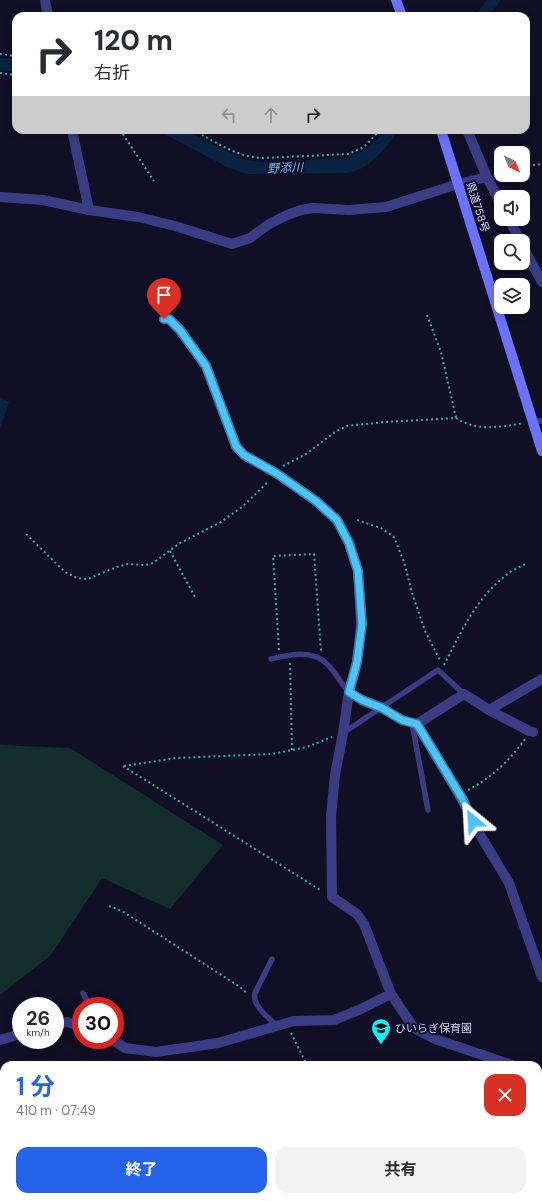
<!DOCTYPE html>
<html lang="ja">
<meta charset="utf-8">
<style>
body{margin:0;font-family:"DM Sans","Noto Sans JP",sans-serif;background:#f2f2f3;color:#2b2b33;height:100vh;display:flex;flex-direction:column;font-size:15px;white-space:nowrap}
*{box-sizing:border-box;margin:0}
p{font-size:13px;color:#7c7c81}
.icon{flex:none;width:22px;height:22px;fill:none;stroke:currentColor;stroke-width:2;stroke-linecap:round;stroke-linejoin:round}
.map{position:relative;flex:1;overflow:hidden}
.drawer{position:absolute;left:0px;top:1061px;width:542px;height:140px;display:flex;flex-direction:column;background:#fff;border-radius:12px 12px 0 0;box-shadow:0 2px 10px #0003}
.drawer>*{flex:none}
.top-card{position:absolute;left:12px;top:12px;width:518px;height:122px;border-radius:12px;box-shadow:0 2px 10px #0003;background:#fff;color:#2b2b33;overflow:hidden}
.needle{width:26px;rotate:136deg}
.controls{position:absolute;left:494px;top:146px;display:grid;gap:8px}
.controls a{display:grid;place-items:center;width:36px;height:36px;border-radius:8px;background:#fff;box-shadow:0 2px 10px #0003;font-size:20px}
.speed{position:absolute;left:12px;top:997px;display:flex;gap:8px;font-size:20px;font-weight:700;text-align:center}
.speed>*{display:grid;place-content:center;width:52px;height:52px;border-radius:50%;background:#fff;box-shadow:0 2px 10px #0003;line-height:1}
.speed small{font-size:10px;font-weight:400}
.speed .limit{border:6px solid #d22;background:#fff;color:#111}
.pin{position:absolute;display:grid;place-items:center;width:34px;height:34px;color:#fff;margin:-41px -17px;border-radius:50% 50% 50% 0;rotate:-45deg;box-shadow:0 0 4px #0007}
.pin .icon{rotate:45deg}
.me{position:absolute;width:44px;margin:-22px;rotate:333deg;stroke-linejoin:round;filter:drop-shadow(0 0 3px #0008)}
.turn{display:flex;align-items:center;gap:14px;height:84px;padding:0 16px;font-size:18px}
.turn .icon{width:52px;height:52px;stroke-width:2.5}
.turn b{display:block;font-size:28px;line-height:34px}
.lanes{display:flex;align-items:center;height:38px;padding:0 16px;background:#0003;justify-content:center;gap:20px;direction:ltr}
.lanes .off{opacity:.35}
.round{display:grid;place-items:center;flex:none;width:42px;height:42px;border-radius:12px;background:#f2f2f3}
.summary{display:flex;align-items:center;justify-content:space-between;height:68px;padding:0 16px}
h1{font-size:24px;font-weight:700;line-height:30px;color:#2563eb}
.button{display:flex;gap:8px;margin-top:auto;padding:8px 16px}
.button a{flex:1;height:46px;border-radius:12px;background:#2563eb;color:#fff;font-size:16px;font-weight:700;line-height:46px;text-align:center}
.button a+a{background:#f2f2f3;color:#2b2b33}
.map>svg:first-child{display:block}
.green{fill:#122f2c}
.water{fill:#0a2343}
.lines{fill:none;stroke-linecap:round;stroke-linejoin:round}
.stream{stroke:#0a2343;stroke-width:3}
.path{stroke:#2fb6a4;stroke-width:2;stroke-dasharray:2 3;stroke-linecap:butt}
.service{stroke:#3a3d84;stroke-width:5.5}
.minor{stroke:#3a3d84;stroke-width:10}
.secondary{stroke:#6b72fe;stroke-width:10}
.route-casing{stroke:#337fa1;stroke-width:10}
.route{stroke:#4fc3f7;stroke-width:7}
.labels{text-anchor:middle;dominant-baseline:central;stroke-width:4;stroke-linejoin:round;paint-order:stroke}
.street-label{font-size:11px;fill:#d5d3ff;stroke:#110f25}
.poi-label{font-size:11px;fill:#d5d3ff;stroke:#110f25;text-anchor:start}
.water-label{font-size:12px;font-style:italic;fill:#62c2fe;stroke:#110f25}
</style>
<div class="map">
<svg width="542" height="1201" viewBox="0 0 542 1201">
<rect width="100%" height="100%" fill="#110f25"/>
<!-- green -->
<polygon class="green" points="0,745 70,748 223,845 170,909 102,878 50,956 0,995"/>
<!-- water -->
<g class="water">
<polygon points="487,0 501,0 489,16 475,16"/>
<polygon points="0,58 16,59 16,72 0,70"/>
<path d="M157,130H186L241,159L251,161L262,162L345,158C362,153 375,144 386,130H399C385,148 372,168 348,173L247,174L227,167Z"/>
<polygon points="0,397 9,402 0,428"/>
</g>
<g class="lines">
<!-- stream -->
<g class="stream">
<polyline points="538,1119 542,1119"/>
<polyline points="248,1201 253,1197"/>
</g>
<!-- path -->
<g class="path">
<polyline points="0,54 16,56"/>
<polyline points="0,73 16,75"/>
<polyline points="120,130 154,181"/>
<path d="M193,130C216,142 236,157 263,158L349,154L364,147L380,130"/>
<polyline points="523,166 542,164"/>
<polyline points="427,315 441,352 456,418"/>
<path d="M283,466L306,454L335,432L347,426L385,422L456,418C478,432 500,427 524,423"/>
<polyline points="357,520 381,528 394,537 404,562 413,596 425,631 441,662"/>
<polyline points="26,534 65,572 77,578 88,579 114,568 127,564 145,565 153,563 180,543 221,522 242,507 269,481"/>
<polyline points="170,551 195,597"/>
<polyline points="279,650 273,556 314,554 321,651"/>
<polyline points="290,663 292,750"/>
<path d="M444,665C461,632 477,596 509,573C514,569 520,567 525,564"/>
<polyline points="123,766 322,891"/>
<polyline points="124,766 176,758 272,754 307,747 332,737"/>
<path d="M468,790C491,778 510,760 525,739"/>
<polyline points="109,906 122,911 240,987 248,994"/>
<polyline points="291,1033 307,1065"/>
<polyline points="107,1197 115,1201"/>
<polyline points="201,1197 204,1201"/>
<polyline points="279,1197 281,1201"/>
<polyline points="407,1197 409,1201"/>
<polyline points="123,1201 129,1197"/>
<polyline points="255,1201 260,1197"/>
</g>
<!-- service -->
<g class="service">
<polyline points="533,421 542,421"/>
<path d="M271,659C288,655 313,649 327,664C336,672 341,685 350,693C359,700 370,703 380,708C394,714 402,720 417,724"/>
<polyline points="412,723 428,810"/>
<polyline points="343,733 438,670 464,694"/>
<path d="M272,959L255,993C252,1006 268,1017 276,1025"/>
<polyline points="83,993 90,1006"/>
</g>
<!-- minor -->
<g class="minor">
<polyline points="45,0 48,16"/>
<polyline points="72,130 89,210"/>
<polyline points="467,130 487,177 501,205"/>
<polyline points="0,197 43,200 89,210 138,217 175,226 232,244 250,238 269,224 287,215 301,210 313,208 349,210 386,207 458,184 487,177"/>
<polyline points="509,219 520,241"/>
<polyline points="523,247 542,282"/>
<polyline points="164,319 169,319 180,330 206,366 236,446 244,455 276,473 316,501 337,520 349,543 358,571 361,624 357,662 349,692 343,733 335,775 331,816 332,897 357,914 364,924 391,994 414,1028 435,1039 512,1065"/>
<polyline points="542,679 489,710 464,694 417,724 461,798 479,833 509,883 542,977"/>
<polyline points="489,710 529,731 533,732"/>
<polyline points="55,1025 67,1022 81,1026"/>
<polyline points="0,1040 21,1034"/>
<polyline points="113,1040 125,1048 156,1052 218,1043 294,1021 334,1020 359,1010 391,994"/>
<polyline points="538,1072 542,1073"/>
</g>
<!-- secondary -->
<g class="secondary">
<polyline points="396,0 402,16"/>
<polyline points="441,130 542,451"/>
</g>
</g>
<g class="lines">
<defs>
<polyline id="route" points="164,319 169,319 180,330 206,366 236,446 244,455 276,473 316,501 337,520 349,543 358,571 362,624 357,662 349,692 362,700 382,708 402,720 417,724 462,798 473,821"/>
</defs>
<!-- route casing -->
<use href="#route" class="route-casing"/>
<!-- route -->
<use href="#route" class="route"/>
</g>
<!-- icons -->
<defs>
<symbol id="school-pin" viewBox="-11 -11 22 30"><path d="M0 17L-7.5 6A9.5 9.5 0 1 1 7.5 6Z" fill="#01f7fc" stroke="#110f25"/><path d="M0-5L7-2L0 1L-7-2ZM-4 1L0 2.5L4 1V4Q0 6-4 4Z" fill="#111"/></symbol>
</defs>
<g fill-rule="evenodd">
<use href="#school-pin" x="370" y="1017" width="22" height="30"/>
</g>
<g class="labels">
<!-- street labels -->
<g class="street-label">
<text transform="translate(478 207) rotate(72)">県道758号</text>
</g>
<!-- poi labels -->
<g class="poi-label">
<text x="395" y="1028">ひいらぎ保育園</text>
</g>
<!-- water labels -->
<g class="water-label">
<text transform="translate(285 168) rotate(-2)">野添川</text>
</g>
</g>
</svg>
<div class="controls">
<a><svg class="needle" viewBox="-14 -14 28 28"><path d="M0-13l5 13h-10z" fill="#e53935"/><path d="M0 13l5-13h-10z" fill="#7c7c81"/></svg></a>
<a><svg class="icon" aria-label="sound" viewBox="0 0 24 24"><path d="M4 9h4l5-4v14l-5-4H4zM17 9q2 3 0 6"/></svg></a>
<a><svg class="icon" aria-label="search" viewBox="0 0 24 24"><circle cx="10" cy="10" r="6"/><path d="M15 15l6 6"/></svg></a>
<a><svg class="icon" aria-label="layers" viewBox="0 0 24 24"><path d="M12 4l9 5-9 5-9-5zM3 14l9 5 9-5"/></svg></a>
</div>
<div class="speed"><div>26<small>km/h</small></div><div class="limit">30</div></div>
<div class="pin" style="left:164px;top:319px;background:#d93025"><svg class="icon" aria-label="arrive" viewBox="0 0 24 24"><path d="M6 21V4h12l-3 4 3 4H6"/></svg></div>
<svg class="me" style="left:473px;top:821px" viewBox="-20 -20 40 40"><path d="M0-17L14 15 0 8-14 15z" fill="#4fc3f7" stroke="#fff" stroke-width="4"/></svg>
<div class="top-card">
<div class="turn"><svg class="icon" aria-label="right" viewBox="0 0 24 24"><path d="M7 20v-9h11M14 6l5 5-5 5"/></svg><div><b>120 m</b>右折</div></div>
<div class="lanes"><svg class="icon off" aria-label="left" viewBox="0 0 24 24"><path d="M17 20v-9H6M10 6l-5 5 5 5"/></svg><svg class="icon off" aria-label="ahead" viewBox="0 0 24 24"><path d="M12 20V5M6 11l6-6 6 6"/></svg><svg class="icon" aria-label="right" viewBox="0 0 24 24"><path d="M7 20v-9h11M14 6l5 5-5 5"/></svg></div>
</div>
<section class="drawer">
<div class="summary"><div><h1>1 分</h1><p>410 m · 07:49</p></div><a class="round" style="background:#d93025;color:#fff"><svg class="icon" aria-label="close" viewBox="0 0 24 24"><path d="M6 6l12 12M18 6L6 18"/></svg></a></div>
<div class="button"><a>終了</a><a>共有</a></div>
</section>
</div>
